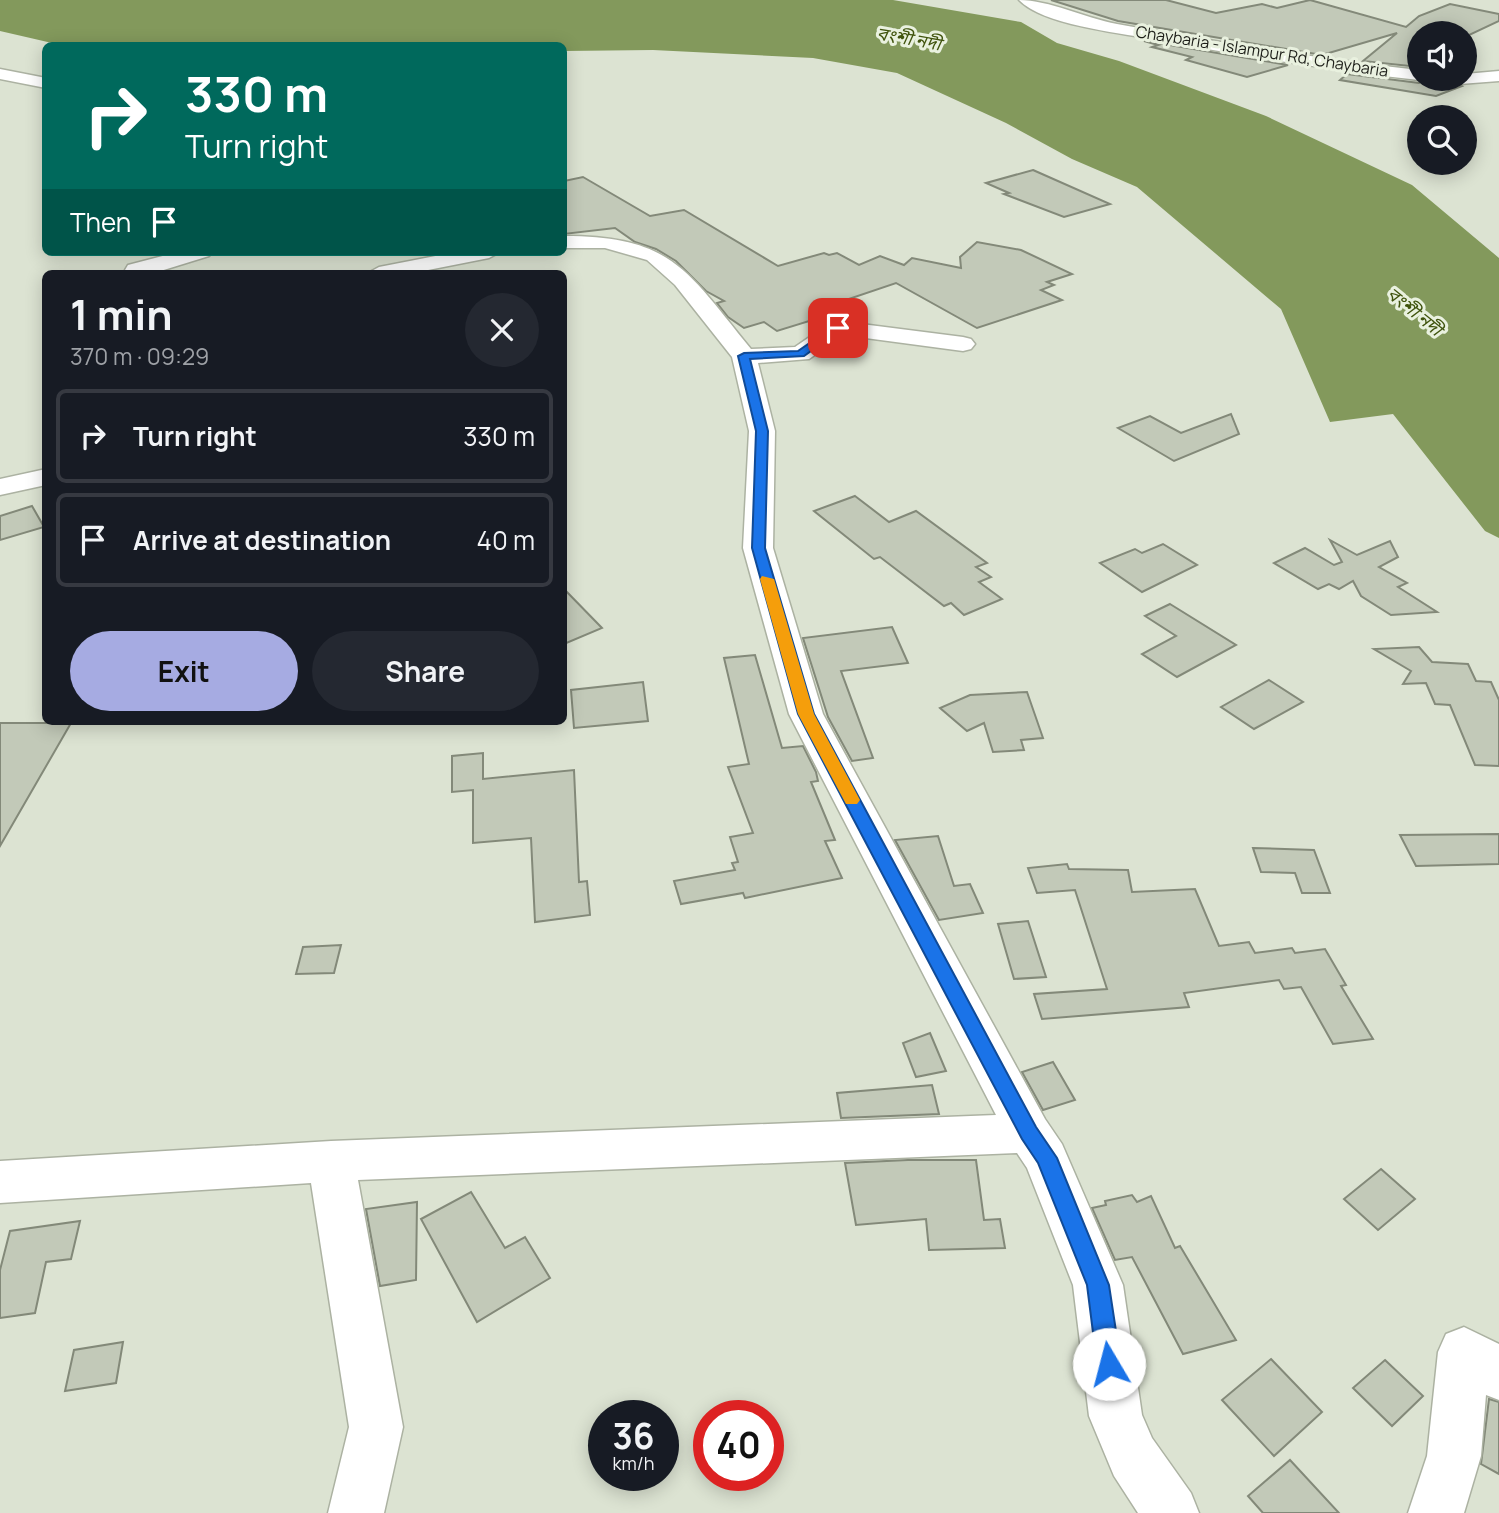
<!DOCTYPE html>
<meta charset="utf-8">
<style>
body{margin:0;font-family:Manrope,"Noto Sans Bengali",sans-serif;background:#242831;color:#f1f3f6;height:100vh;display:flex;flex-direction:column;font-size:26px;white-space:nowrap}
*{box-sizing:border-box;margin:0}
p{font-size:23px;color:#9ea1a6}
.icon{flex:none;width:38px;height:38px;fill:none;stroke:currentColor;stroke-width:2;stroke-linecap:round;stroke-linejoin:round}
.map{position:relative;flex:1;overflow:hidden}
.panel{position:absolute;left:42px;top:270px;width:525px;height:455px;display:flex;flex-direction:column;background:#171b24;border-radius:10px;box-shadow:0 4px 18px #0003}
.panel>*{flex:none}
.hud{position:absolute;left:42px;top:42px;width:525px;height:214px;border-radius:10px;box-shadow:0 4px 18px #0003;background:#00695c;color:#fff;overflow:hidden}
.tools{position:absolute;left:1407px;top:21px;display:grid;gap:14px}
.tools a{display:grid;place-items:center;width:70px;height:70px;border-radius:50%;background:#171b24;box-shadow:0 4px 18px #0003;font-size:35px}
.speed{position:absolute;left:588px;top:1400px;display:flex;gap:14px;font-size:35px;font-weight:700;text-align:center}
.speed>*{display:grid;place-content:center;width:91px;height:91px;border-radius:50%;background:#171b24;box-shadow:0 4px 18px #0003;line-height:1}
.speed small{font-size:18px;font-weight:400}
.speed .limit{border:10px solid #d22;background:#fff;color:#111}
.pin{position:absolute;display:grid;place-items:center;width:60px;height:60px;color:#fff;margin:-30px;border-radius:14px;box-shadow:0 4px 10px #0006}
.me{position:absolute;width:77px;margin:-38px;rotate:352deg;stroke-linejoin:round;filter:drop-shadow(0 0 5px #0008)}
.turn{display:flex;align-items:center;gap:24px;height:147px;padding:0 28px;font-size:32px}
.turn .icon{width:91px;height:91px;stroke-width:2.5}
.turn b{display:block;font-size:49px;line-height:60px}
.then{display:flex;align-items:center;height:66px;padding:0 28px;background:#0003;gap:14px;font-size:26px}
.round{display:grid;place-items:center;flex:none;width:74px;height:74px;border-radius:37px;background:#242831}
.headline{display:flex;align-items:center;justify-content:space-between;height:119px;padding:0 28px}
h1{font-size:42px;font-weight:700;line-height:52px}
.button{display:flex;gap:14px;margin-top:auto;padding:14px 28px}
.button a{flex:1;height:80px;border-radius:42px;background:#a6abe2;color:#111;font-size:28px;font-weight:700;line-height:80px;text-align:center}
.button a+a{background:#242831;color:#f1f3f6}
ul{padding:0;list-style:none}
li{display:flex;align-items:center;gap:21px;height:94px;margin:0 14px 10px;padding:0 14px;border:4px solid #363941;border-radius:10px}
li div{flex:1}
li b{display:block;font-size:26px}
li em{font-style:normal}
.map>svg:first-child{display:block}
.water{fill:#83995c}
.building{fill:#c2c9b8;stroke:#838979;stroke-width:2}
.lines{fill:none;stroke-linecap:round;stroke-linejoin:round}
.minor-casing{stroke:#acb2a2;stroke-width:3}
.minor{fill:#fff;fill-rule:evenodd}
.route{fill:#1a73e8;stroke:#114b97;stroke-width:2}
.slow{fill:#f59e0b}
.labels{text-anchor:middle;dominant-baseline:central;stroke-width:6;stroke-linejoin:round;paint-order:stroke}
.far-street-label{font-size:16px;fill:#1d1f19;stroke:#e9f1df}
.far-water-label{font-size:18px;font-style:italic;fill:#40540e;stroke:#e9f1df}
</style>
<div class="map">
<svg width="1499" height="1513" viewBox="0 0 1499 1513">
<rect width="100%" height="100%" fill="#dce3d2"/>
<!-- water -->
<polygon class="water" points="0,0 893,0 1021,22 1057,43 1119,61 1266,116 1412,185 1499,258 1499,538 1485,531 1393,414 1330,422 1281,309 1137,187 1072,159 1006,123 897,73 813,58 653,50 564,51 564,46 52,43 0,31"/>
<!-- building -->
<g class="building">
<polygon points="1051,0 1166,0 1216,13 1262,4 1277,8 1310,0 1406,27 1419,16 1450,4 1499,14 1499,21 1465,37 1465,33 1419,33 1419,67 1363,61 1397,33 1322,55 1118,21"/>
<polygon points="1144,41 1146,41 1288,65 1247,77 1186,60 1192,57 1152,47 1158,45"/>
<polygon points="1347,74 1419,83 1426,79 1450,79 1462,86 1436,96 1340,80"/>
<polygon points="1033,170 1110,204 1064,217 1004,194 1009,193 986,183"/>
<polygon points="583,177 650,216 684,210 778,266 824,253 829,255 837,253 859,265 880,256 904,265 912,258 961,268 960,257 977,242 1021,250 1072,274 1047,282 1054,285 1041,290 1062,300 977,328 896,283 822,308 832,314 777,331 764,322 744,328 728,317 717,303 724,301 706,291 676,261 656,249 635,242 615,228 564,234 564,181"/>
<polygon points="1231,414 1239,434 1174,461 1118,428 1150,416 1181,433"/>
<polygon points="855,496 889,522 916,511 987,563 976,567 991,577 979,582 1002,599 964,615 951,603 944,606 880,557 874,559 814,511"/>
<polygon points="32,506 44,527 0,540 0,516"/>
<polygon points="1330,540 1357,555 1390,541 1398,557 1379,567 1407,583 1398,587 1437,612 1391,615 1361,596 1353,581 1339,589 1329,584 1318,589 1274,563 1305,548 1334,565 1342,562"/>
<polygon points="1163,544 1197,565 1142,592 1100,563 1135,549 1142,553"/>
<polygon points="564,589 602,628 564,644"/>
<polygon points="1170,604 1236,645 1177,677 1142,654 1176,636 1145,616"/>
<polygon points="892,627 908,663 841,671 873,758 852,761 828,717 803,638"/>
<polygon points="1419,647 1432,662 1468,664 1476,681 1491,682 1499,700 1499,766 1475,765 1450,705 1435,704 1426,683 1403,684 1411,671 1374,649"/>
<polygon points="755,655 782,748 803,746 816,772 818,781 811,782 835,840 825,841 842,878 745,898 743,893 681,904 674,881 735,870 732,863 738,862 730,837 753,833 728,767 749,764 724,658"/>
<polygon points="1269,680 1303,702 1254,729 1221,707"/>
<polygon points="643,682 648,721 574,728 571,690"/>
<polygon points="1027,692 1043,738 1021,740 1024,750 993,752 984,723 967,731 940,708 970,695"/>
<polygon points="0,723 71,723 0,846"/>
<polygon points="483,753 483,779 574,770 579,882 587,881 590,915 535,922 531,838 473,843 473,790 452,792 452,756"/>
<polygon points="1499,834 1499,864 1416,866 1400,835"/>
<polygon points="938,836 954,886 970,884 983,913 939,920 895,840"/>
<polygon points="1253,848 1314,850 1330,893 1302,893 1295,873 1261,872"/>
<polygon points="1067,864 1069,869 1128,870 1132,892 1195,889 1219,946 1249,942 1255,953 1292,948 1295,953 1325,949 1346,985 1341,986 1373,1039 1333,1044 1301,987 1284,989 1279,980 1184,993 1189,1007 1042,1019 1034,994 1107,989 1075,890 1037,893 1028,868"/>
<polygon points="1028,921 1046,977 1014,979 998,924"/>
<polygon points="341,945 334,973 296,974 303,947"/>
<polygon points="930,1033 946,1071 916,1077 903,1043"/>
<polygon points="1053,1062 1075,1100 1043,1110 1022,1072"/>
<polygon points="932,1085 939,1114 841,1118 837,1093"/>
<polygon points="908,1160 976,1160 984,1220 1000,1219 1005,1248 929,1250 926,1219 856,1225 845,1163"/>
<polygon points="1381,1169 1415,1199 1378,1230 1344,1199"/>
<polygon points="471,1192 505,1248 525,1237 550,1278 477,1322 421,1219"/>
<polygon points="1132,1195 1137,1202 1151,1196 1175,1248 1180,1246 1236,1340 1183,1354 1132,1257 1115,1260 1092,1208 1106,1205 1105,1201"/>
<polygon points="417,1202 416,1280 380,1286 366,1209"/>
<polygon points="80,1221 71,1259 46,1262 35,1313 0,1318 0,1270 10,1231"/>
<polygon points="123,1342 116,1383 65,1391 74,1350"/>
<polygon points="1271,1359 1322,1412 1274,1456 1222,1400"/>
<polygon points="1385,1360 1423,1396 1392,1426 1353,1388"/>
<polygon points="1489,1399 1499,1402 1499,1474 1481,1464"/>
<polygon points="1290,1460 1339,1513 1263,1513 1248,1496"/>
</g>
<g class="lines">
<defs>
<g id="minor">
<path d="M1019,0C1049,0 1085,18 1117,24C1217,42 1317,59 1419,70V79H1423L1419,80C1329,70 1240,55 1151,39C1116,32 1043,25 1019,0Z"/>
<polygon points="0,69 46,78 46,88 0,79"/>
<polygon points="1499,71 1499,81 1460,84 1452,79 1465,79 1465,74"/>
<path d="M564,236C673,236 687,271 751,349L795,347L830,323L838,321L963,337L971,339L975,344L971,349L963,351L843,335L809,359L758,363L775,431L773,548L823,714L1045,1119L1062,1144L1123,1285L1142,1415L1152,1438L1191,1493L1199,1513H1138L1114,1476L1089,1416L1073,1285L1027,1168L1017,1153L358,1180L403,1427L384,1513H328L349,1427L311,1183L0,1203V1161L331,1141L996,1115L789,714L743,548L749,431L732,357L675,285L647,260L605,248H564Z"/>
<polygon points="178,252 213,252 209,256 154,273 127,273 125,270 128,265"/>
<polygon points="456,252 500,252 489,258 413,273 368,273 379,267"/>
<polygon points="46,469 46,485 0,495 0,479"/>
<polygon points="1464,1327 1499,1344 1499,1400 1486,1395 1481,1456 1464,1513 1408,1513 1427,1456 1438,1352 1446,1334"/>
</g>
</defs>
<!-- minor casing -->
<use href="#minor" class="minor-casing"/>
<!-- minor -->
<use href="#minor" class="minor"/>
</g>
<!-- route -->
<polygon class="route" points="834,326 843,328 804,356 750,359 768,431 765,548 814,714 1036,1127 1057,1158 1109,1285 1121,1364 1117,1372 1109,1375 1100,1372 1097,1364 1087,1285 1038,1163 1022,1139 798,714 752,548 756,431 738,356 744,353 798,351"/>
<!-- slow -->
<polygon class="slow" points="762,576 774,579 814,714 860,800 857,804 846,804 798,714 760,579"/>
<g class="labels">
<!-- far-street labels -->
<g class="far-street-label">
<text transform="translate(1262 51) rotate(9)">Chaybaria - Islampur Rd, Chaybaria</text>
</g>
<!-- far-water labels -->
<g class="far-water-label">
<text transform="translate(909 38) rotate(10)">বংশী নদী</text>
<text transform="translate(1415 311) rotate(39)">বংশী নদী</text>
</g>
</g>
</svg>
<div class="tools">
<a><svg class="icon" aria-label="sound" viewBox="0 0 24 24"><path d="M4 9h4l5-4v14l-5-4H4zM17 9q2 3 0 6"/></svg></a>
<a><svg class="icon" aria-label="search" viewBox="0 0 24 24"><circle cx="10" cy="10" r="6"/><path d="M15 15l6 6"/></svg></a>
</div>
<div class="speed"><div>36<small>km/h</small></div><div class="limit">40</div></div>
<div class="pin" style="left:838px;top:328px;background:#d93025"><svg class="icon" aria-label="arrive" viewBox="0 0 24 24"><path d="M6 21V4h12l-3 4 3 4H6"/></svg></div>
<svg class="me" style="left:1109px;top:1364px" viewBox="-20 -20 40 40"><circle r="19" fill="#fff"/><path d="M0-13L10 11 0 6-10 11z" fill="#1a73e8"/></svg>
<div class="hud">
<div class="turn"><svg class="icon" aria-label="right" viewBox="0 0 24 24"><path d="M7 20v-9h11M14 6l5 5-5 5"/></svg><div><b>330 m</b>Turn right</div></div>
<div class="then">Then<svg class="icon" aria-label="arrive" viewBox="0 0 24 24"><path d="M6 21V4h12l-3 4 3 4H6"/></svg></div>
</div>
<section class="panel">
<div class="headline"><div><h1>1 min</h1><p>370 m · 09:29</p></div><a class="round"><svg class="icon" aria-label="close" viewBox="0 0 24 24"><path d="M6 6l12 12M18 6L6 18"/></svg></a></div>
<ul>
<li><svg class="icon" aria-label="right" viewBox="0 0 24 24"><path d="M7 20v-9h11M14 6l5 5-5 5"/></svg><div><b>Turn right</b></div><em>330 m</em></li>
<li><svg class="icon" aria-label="arrive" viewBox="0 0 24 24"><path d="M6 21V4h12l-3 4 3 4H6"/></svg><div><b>Arrive at destination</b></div><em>40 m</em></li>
</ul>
<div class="button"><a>Exit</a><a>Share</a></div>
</section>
</div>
